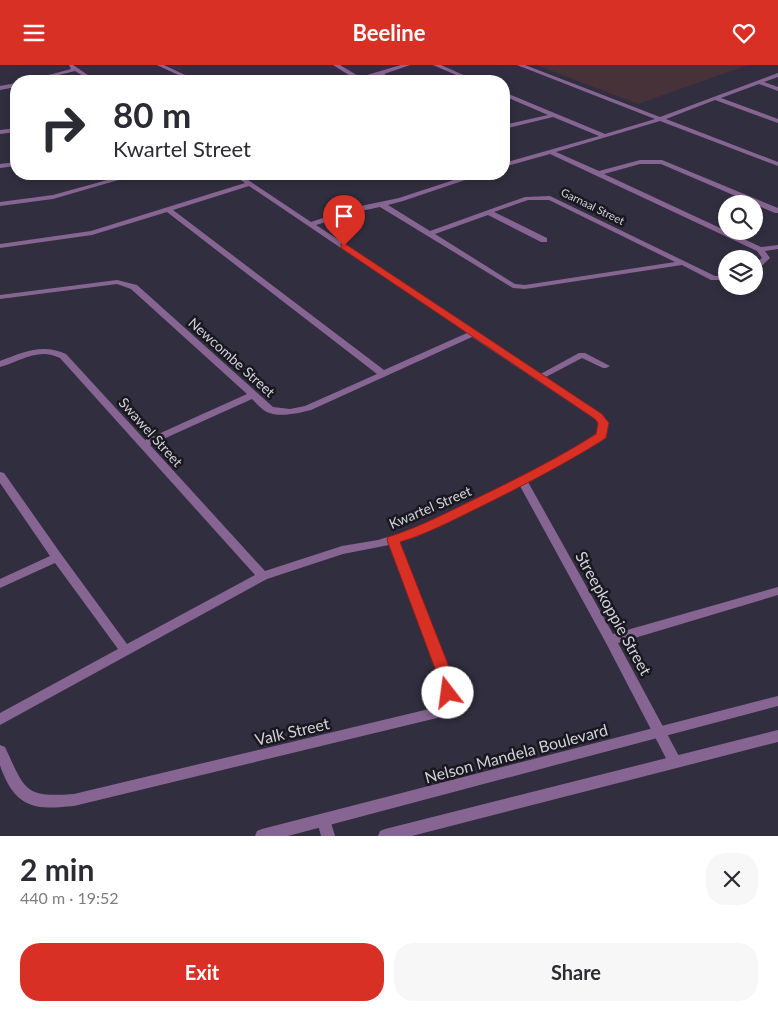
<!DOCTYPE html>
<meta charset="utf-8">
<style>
body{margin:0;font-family:Lato,sans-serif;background:#f7f7f7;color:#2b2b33;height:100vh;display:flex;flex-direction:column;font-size:19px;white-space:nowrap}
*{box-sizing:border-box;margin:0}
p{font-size:16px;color:#7c7c81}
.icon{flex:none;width:28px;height:28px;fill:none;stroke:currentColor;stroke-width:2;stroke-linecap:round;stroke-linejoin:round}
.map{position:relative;height:771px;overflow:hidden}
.panel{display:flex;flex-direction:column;background:#fff;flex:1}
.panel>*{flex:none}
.hud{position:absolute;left:10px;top:10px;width:500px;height:105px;border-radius:20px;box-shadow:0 2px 8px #0003;background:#fff;color:#2b2b33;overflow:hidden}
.tools{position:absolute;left:718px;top:130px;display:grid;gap:10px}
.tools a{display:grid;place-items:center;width:45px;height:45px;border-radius:50%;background:#fff;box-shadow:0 2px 8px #0003;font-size:25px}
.pin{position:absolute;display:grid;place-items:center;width:42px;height:42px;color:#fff;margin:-51px -21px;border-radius:50% 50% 50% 0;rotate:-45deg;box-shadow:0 0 5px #0007}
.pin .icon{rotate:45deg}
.me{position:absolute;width:55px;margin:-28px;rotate:345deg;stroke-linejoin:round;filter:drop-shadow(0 0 4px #0008)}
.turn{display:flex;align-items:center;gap:18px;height:105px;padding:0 20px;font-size:22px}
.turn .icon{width:65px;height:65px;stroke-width:2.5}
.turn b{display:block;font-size:35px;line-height:42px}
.round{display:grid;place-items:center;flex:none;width:52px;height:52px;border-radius:20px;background:#f7f7f7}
.overview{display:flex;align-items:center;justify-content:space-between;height:85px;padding:0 20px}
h1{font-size:30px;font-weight:700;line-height:38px}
.action{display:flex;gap:10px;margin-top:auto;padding:10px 20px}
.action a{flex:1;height:58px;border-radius:20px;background:#d93025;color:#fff;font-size:20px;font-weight:700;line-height:58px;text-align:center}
.action a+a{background:#f7f7f7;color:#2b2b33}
header{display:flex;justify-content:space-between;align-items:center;height:65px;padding:0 20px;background:#d93025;color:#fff;font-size:22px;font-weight:700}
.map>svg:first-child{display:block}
.education{fill:#463238}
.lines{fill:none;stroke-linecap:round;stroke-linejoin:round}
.service{fill:#876592;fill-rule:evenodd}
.minor{fill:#876592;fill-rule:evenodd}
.tertiary{fill:#876592;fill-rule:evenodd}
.route{fill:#d93025;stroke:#8d1f18}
.labels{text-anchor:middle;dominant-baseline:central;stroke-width:5;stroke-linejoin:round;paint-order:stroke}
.far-street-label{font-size:11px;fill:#d2d1dc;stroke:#19181f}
.street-label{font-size:14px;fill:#d2d1dc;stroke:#19181f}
.near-street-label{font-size:16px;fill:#d2d1dc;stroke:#19181f}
</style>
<header><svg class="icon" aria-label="menu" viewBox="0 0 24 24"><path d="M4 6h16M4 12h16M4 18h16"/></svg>Beeline<svg class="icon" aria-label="heart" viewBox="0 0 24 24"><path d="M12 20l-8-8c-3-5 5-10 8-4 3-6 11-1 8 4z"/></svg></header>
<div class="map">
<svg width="778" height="771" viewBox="0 0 778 771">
<rect width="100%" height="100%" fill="#312e3f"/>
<!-- education -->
<polygon class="education" points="536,0 748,0 638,39"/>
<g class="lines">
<!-- service -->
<polygon class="service" points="579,288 585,288 610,301 606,303 603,303 582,293 542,314 539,314 535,312"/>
<!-- minor -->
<g class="minor">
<polygon points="69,0 73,0 97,16 91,16 75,6 35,16 26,16 71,4"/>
<polygon points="157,0 164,0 198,16 191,16"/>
<path d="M333,0H340L360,12L401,0H410L384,9L399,16C391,16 386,12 379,11C371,10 360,16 351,16L355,14Z"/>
<polygon points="433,0 441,0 477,16 470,16"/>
<polygon points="517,0 525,0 660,52 778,8 778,12 764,17 778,22 778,26 759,19 721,33 778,54 778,58 715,35 666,54 778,97 778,101 660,56 556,87 599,106 640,95 662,95 778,143 778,148 775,148 661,99 640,99 604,109 761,182 778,180 778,184 765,186 770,193 757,205 754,205 754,199 762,193 757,186 550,89 504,102 504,98 599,71 553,52 504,64 504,60 548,50 504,31 504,27 605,69 655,54"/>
<polygon points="16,18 16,22 0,25 0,21"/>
<polygon points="16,63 16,67 0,69 0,65"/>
<polygon points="16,97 16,101 0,103 0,99"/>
<polygon points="129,109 139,109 53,134 0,141 0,137 53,130"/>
<path d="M232,109H239L311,157L356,142L399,133L472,109H481L480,110L403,136L388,140L430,166L525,132L550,131L715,211H726V215H711L682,200L525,224L513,223L380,142L361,146L316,160L477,266L604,353C610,362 608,367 602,376L528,417L613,569L778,522V530L618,578L680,693L682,697L680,701L675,703L670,701L606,578L520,421L416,472L399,477L453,617C455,633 450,644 437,653L74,741C44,744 21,746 6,715C4,710 1,705 0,700C0,694 0,686 0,680L5,682C25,724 23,733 74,729L429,644C439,637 442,630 441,617L389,480L343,489L267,514L0,660V648L118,584L55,498L0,523V514L50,491L0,418V407L4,408L61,489L127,579L255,510L60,293C38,282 21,296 0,302V296C23,287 43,278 66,289L145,375L247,329L131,224L117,219L0,234V230L117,215L137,220L273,342L290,344L305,341L377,309L167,147L92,170L0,183V179L91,166L245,118ZM249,121L467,268L384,305L173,145ZM528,135H549L675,197L525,220L515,219L435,169L488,150L541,177H547V173L494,147ZM472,272L595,354C600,360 599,366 596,372L518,414L408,466L378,475L342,481L265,506L150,380L252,334C256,338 262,345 267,347C279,353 299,348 311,345Z"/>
<polygon points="322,109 341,111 353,109 365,109 341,115 323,110"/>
<polygon points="324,749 329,751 335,771 321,771 317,756 319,751"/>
</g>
<!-- tertiary -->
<g class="tertiary">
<polygon points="778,631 778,641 288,771 255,771 257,766 262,764"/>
<polygon points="778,665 778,677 412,771 378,771 380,766 385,764"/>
</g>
</g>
<!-- route -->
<path class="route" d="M344,178L602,349L609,358L606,373C567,398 526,419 484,440C457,453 430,468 400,477L455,617L456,628L454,632L448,634L443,632L440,617L387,475L388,472C420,462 448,447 477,433C518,413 558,393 596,369L598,358L595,354L341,183V179Z"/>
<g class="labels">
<!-- far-street labels -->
<g class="far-street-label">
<text transform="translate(593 141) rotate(26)">Garnaal Street</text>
</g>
<!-- street labels -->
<g class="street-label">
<text transform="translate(232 292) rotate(42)">Newcombe Street</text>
<text transform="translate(151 367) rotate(48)">Swawel Street</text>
<text transform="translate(430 442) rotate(-23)">Kwartel Street</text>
</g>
<!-- near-street labels -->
<g class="near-street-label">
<text transform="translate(614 548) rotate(61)">Streepkoppie Street</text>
<text transform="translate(292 666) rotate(-13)">Valk Street</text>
<text transform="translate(516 688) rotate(-15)">Nelson Mandela Boulevard</text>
</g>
</g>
</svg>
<div class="tools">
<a><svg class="icon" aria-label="search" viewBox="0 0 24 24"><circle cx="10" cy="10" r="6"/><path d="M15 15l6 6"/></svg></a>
<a><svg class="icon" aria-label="layers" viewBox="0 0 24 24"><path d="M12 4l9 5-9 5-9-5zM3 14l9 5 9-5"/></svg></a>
</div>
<div class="pin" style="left:344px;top:181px;background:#d93025"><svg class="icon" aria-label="arrive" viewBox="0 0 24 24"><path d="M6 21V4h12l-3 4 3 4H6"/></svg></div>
<svg class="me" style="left:448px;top:628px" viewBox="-20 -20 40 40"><circle r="19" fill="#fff"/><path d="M0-13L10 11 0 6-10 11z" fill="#d93025"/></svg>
<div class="hud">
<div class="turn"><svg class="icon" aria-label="right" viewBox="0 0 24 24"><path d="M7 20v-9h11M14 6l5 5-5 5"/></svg><div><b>80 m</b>Kwartel Street</div></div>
</div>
</div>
<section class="panel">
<div class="overview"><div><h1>2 min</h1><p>440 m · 19:52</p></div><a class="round"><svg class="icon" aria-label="close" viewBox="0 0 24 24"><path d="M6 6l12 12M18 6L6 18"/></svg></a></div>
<div class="action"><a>Exit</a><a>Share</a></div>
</section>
